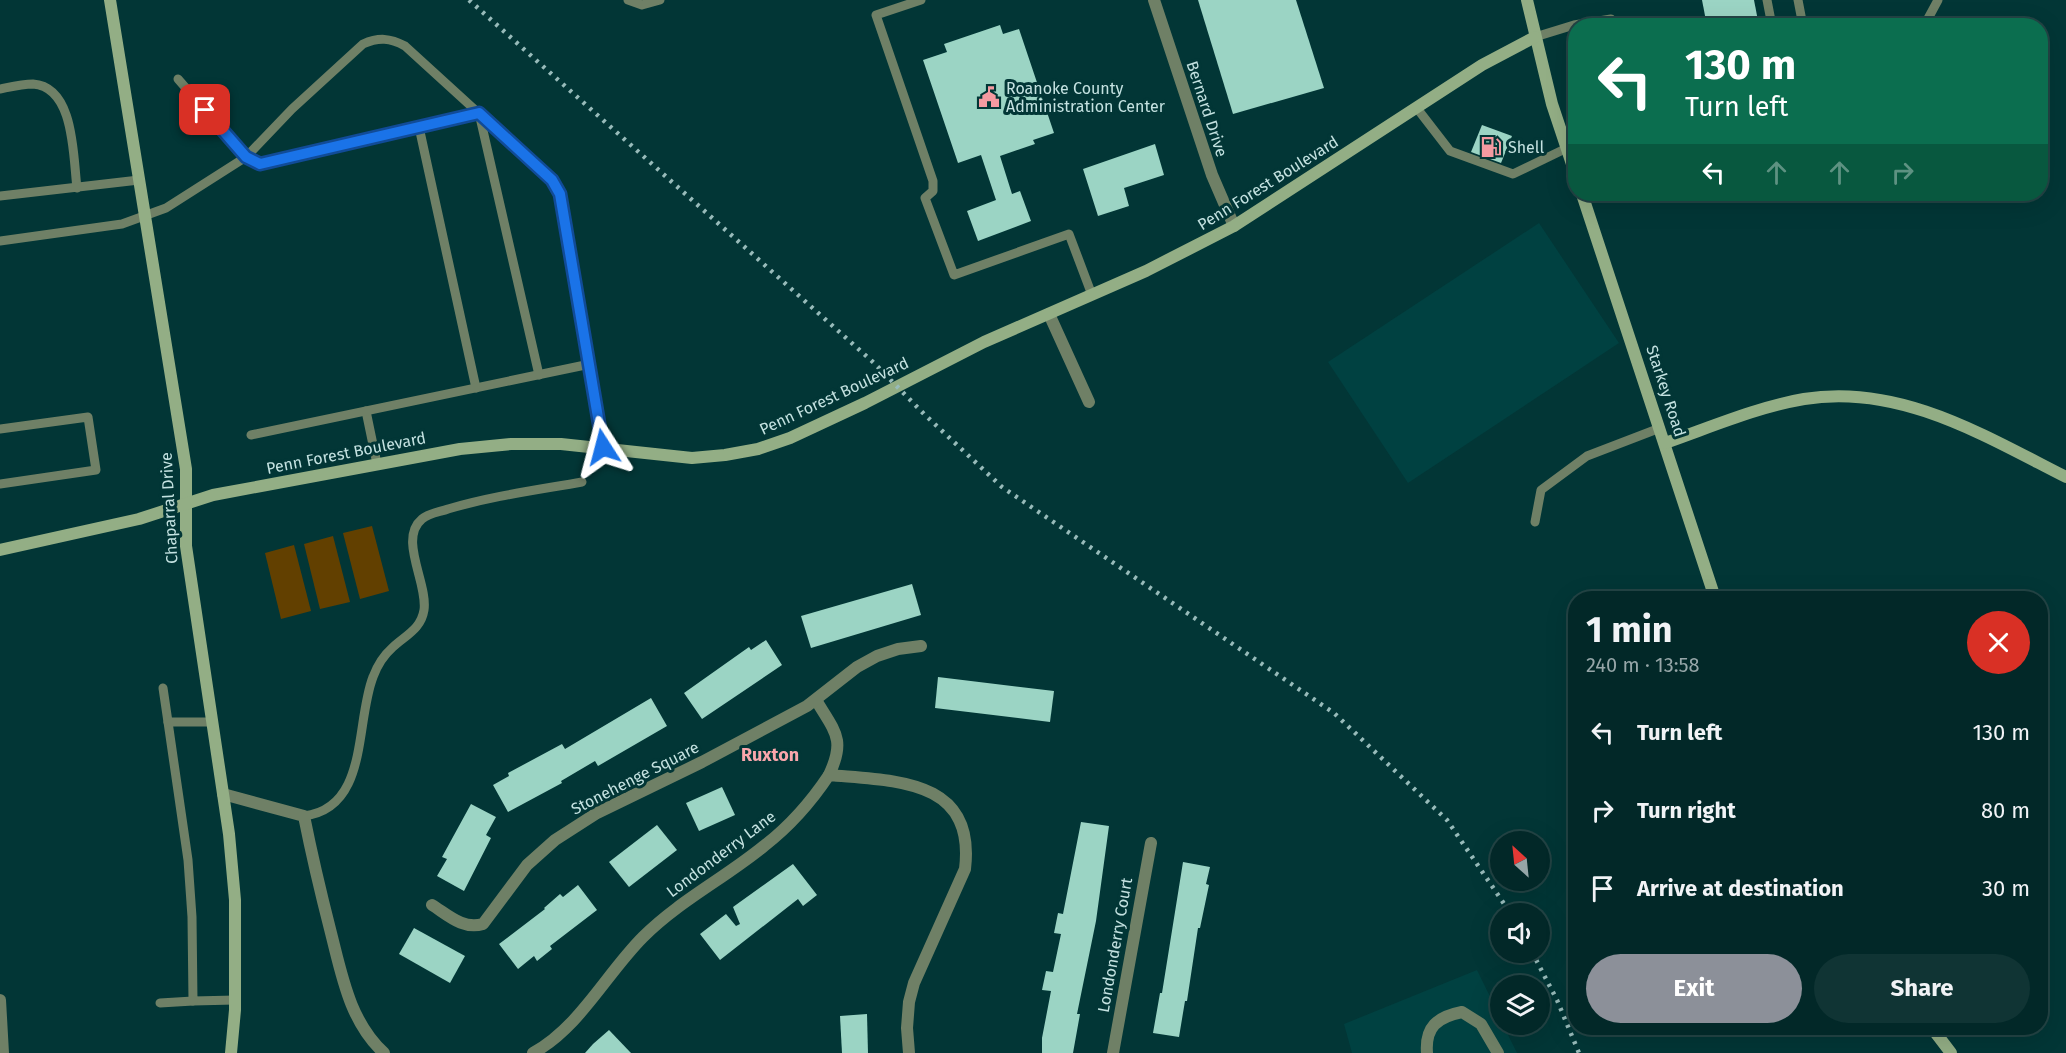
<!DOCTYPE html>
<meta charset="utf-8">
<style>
body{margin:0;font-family:"Fira Sans",sans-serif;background:#103434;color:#f1f3f6;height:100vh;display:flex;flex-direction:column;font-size:22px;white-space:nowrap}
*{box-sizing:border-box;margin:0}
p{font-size:20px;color:#96a6a8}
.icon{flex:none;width:33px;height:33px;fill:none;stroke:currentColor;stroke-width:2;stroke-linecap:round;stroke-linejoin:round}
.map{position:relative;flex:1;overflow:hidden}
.side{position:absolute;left:1568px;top:591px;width:480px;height:444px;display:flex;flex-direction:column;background:#022828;border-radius:24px;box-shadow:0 6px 24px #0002,0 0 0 2px #234445}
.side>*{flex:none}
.banner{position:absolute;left:1568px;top:18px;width:480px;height:183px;border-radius:24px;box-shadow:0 6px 24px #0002,0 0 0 2px #234445;background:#0b6e4f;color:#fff;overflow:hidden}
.needle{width:39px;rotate:333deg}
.controls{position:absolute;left:1490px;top:831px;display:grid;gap:12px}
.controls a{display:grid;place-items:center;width:60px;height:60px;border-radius:50%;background:#022828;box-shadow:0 6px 24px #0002,0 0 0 2px #234445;font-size:30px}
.pin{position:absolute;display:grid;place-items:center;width:51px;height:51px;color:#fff;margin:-26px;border-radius:12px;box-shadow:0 3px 9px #0006}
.me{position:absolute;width:66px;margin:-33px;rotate:351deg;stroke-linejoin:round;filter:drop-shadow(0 0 4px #0008)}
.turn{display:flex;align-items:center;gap:21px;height:126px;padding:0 18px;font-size:27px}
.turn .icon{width:78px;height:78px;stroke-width:2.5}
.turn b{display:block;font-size:42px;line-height:51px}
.lanes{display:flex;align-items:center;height:57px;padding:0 18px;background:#0003;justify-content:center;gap:30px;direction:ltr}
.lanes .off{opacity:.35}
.round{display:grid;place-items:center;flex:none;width:63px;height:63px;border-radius:32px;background:#103434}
.summary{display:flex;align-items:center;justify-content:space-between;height:102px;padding:0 18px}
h1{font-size:36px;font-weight:700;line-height:45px}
.cta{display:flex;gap:12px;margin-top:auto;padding:12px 18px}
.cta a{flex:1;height:69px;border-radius:36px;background:#8c9099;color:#fff;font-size:24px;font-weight:700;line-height:69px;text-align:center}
.cta a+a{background:#103434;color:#f1f3f6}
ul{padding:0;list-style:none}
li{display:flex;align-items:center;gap:18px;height:78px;padding:0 18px}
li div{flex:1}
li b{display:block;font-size:22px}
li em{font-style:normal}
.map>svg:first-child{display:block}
.built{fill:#004141}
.green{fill:#624000}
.building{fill:#9bd4c4}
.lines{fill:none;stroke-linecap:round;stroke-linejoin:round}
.lane{stroke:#6f8066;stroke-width:9}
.street{stroke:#6f8066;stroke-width:12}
.secondary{stroke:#93ae85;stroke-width:12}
.rail{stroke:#98bbba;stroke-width:4.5;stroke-dasharray:3 6;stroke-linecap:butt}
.route-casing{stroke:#114b97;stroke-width:15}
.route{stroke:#1a73e8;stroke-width:10}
.labels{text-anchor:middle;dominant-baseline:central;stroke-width:6;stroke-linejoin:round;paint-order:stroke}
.poi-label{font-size:16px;fill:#c4e2e1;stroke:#023636;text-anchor:start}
.street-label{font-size:16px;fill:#c4e2e1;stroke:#023636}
.neighbourhood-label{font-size:18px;font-weight:bold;fill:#faa6ac;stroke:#023636}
</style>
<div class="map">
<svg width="2066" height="1053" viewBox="0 0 2066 1053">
<rect width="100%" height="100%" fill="#023636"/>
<!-- built -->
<g class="built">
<polygon points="1539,223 1619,343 1408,483 1328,362"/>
<polygon points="1477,970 1500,1017 1500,1024 1503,1025 1517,1053 1352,1053 1344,1024"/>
</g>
<!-- green -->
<g class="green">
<polygon points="372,526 389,591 360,599 343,533"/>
<polygon points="333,536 350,602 320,609 304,544"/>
<polygon points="294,545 311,611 281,619 265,553"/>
</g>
<!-- building -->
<g class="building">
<polygon points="1198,0 1296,0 1324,88 1233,114"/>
<polygon points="1702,0 1754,0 1759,26 1707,26"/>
<polygon points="1000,25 1003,34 1019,29 1054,133 1033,140 1035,144 1000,156 1012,194 1020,191 1031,221 978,241 967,211 996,200 981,155 958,163 923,60 947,52 944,44"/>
<polygon points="1482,125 1512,136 1501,163 1471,152"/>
<polygon points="1155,144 1164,175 1124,188 1129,206 1098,216 1083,169"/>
<polygon points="912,584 921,615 811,648 801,616"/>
<polygon points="766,640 782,665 702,719 684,693 749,647 751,650"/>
<polygon points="938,677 1054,691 1050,722 935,708"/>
<polygon points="651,698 667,726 598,766 595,761 561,781 562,783 508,812 493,785 509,776 508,773 562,744 565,749"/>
<polygon points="722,787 735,815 699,831 686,803"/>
<polygon points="471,804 496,817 486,835 491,838 464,891 437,876 447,859 442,857"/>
<polygon points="1081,822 1109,826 1096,921 1077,1014 1080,1014 1073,1053 1042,1053 1042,1038 1051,991 1042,990 1046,971 1053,972 1061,934 1054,933 1058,913 1063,914"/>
<polygon points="657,825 677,850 629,887 609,862"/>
<polygon points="1183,862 1210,867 1206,884 1209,885 1200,928 1198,928 1187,1001 1185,1001 1179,1037 1153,1033 1160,993 1162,993"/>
<polygon points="793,864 817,895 803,906 798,899 720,960 700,934 726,914 736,926 740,924 733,907"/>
<polygon points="578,885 597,910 550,946 552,949 537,961 534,956 518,969 499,944 545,909 544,908 560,894 563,897"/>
<polygon points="414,928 465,956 450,983 399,954"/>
<polygon points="867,1014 868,1053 842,1053 840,1016"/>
<polygon points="609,1030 631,1053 585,1053 593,1044"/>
</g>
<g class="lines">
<!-- lane -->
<g class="lane">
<polyline points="628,0 642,5 660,0"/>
<polyline points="921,0 876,15 933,181 933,191 925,198 954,275 1069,234 1092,295"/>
<polyline points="1767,0 1772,26"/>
<polyline points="1798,0 1803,26"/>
<polyline points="1924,26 1938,0"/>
<polyline points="1535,37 1574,25 1611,19"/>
<polyline points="178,79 246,157 260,164 479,113 539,375"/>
<path d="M0,89C10,87 22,84 33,84C75,87 73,157 77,188"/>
<polyline points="1416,107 1450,151 1513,174 1567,148"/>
<polyline points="419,127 476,388"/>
<polyline points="0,196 139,180"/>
<path d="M0,241L122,224L166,208L246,157L292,109L363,44C379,37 390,38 405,46L552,180L560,194L603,447"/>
<polyline points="366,411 377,464"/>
<polyline points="0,429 88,417 96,470 0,484"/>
<polyline points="251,435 590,364"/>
<polyline points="1535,522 1541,490 1587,456 1660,428"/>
<polyline points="163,688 168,722"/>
<polyline points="212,722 168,722 188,860 192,917 193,1001 235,1000"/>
<path d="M304,816C369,808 355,723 373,677C377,666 384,655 393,647C406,635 421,629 424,610C428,583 398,539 422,519C429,513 440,512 448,509C492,496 537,490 582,482"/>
<polyline points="160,1003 193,1001"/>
</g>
<!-- street -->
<g class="street">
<polyline points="1154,0 1212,175 1234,226"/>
<polyline points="1049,314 1089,402"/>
<path d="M816,700C835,732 846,739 829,775"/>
<path d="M223,794L304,816C312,856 321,894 331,933C342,976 350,1022 384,1053"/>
<path d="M432,905C448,915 463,930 483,924L527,865L555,840L597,813L702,762L807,706L857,667L877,656L898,649L921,646"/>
<polyline points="0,1000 3,1053"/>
<path d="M533,1053C580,1027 606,974 643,937C679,901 725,878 764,846C790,826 811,802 829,775C894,781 976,778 965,869L914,983L909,1002L907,1028L909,1053"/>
<polyline points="1113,1053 1151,843"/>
<path d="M1427,1053C1425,1027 1437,1017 1462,1012L1481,1024L1498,1053"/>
</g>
<!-- secondary -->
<g class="secondary">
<polyline points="110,0 186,469 186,546 229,834 235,900 235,1010 231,1053"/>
<polyline points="1527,0 1552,104 1575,173"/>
<polyline points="1582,194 1715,598"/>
<path d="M1665,443C1711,427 1757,407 1804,399C1899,383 1985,436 2066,477"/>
<polyline points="0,550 139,519 213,495 460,449 511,444 561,444 692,458 725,455 758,449 790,438 865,403 984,342 1146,271 1234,226 1482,65 1535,37"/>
<polyline points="1932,1028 1951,1053"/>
</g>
<!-- rail -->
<g class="rail">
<polyline points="469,0 874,363 924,414 1002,487 1334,713 1447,820 1511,914"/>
<polyline points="1532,952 1557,1000 1579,1053"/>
</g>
</g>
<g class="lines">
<defs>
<polyline id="route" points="205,110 246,157 260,164 479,113 552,180 560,194 603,447"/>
</defs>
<!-- route casing -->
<use href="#route" class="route-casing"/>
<!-- route -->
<use href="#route" class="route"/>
</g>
<!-- icons -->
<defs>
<symbol id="civic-bare" viewBox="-9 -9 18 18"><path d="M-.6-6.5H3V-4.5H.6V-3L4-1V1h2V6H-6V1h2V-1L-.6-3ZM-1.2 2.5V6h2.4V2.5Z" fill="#f49aa1" stroke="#023636" stroke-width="2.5" paint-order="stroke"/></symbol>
<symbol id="fuel-bare" viewBox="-9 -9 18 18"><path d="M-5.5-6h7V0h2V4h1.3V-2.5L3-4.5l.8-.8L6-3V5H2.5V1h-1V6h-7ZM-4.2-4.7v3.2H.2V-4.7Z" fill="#f49aa1" stroke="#023636" stroke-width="2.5" paint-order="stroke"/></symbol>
</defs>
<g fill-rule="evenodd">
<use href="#civic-bare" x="974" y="82" width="30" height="30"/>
<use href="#fuel-bare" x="1476" y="132" width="30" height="30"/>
</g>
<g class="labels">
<!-- poi labels -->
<g class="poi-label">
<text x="1006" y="88">Roanoke County<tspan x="1006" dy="18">Administration Center</tspan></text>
<text x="1508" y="147">Shell</text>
</g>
<!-- street labels -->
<g class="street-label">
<text transform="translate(1207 109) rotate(72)">Bernard Drive</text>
<text transform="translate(1268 183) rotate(-32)">Penn Forest Boulevard</text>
<text transform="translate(1666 391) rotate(72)">Starkey Road</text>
<text transform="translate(834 396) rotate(-25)">Penn Forest Boulevard</text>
<text transform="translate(346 453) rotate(-11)">Penn Forest Boulevard</text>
<text transform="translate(169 508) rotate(-93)">Chaparral Drive</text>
<text transform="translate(635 778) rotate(-27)">Stonehenge Square</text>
<text transform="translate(721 854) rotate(-37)">Londonderry Lane</text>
<text transform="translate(1115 945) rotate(-80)">Londonderry Court</text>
</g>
<!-- neighbourhood labels -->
<g class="neighbourhood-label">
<text x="770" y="755">Ruxton</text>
</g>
</g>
</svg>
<div class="controls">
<a><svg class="needle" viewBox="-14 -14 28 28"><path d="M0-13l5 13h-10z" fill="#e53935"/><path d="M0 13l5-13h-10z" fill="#96a6a8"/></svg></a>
<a><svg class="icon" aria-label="sound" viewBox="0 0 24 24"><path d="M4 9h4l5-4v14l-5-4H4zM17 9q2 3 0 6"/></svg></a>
<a><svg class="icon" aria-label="layers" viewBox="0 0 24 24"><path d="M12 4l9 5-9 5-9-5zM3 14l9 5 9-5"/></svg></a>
</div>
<div class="pin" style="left:205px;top:110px;background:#d93025"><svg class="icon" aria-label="arrive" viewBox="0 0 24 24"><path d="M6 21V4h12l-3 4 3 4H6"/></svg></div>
<svg class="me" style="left:603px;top:447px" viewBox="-20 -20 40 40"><path d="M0-17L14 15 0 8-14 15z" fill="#1a73e8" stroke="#fff" stroke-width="4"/></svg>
<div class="banner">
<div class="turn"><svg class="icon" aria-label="left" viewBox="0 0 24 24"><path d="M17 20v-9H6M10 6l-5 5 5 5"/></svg><div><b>130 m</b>Turn left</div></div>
<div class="lanes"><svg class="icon" aria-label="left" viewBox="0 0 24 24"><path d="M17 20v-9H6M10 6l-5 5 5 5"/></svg><svg class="icon off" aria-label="ahead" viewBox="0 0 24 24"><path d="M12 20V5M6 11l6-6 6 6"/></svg><svg class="icon off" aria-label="ahead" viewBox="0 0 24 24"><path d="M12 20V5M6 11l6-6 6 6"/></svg><svg class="icon off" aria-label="right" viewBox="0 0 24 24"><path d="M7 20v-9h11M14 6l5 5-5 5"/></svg></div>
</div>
<section class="side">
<div class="summary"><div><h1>1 min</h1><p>240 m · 13:58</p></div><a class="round" style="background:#d93025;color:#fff"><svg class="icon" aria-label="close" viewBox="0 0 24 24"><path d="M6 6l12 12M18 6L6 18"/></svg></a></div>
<ul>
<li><svg class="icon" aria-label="left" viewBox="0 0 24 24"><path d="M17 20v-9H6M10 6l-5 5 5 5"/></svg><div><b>Turn left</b></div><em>130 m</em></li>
<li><svg class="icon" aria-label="right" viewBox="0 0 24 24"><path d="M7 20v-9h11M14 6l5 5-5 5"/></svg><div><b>Turn right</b></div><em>80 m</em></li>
<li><svg class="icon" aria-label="arrive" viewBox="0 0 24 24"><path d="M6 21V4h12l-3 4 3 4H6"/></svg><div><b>Arrive at destination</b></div><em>30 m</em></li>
</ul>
<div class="cta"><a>Exit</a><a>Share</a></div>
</section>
</div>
